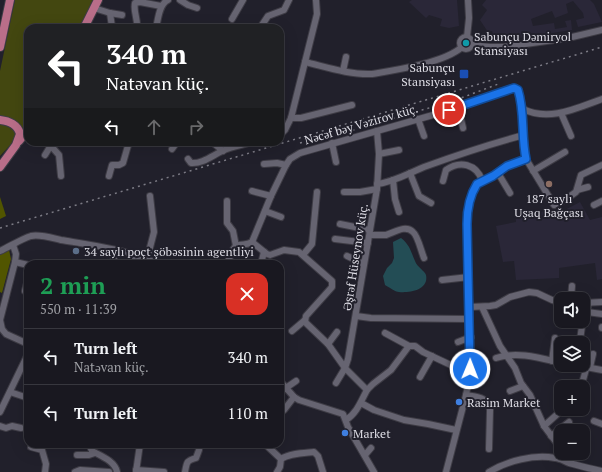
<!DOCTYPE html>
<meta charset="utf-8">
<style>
body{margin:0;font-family:"PT Serif",serif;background:#222129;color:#f1f3f6;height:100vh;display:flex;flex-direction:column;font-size:15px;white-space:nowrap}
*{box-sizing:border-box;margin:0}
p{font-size:13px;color:#9fa0a5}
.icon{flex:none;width:22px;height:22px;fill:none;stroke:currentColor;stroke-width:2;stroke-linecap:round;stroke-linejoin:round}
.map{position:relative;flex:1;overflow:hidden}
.panel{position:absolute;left:24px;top:260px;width:260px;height:188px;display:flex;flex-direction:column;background:#191820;border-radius:12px;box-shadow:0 4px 16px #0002,0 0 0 1px #37373e}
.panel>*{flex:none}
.top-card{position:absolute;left:24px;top:24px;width:260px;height:122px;border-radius:12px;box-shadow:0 4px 16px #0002,0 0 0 1px #37373e;background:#202124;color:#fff;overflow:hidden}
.tools{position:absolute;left:554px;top:292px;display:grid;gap:8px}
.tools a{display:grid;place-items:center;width:36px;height:36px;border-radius:8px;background:#191820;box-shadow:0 4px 16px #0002,0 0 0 1px #37373e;font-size:20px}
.pin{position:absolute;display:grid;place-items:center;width:34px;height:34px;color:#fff;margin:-17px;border:2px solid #fff;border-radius:50%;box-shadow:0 1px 4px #0007}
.me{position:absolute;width:44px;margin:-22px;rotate:1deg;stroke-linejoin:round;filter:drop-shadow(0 0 3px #0008)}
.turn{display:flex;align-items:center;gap:14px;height:84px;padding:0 16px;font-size:18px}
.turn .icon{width:52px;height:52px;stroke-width:2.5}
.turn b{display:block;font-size:28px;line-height:34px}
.lanes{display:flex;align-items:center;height:38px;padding:0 16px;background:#0003;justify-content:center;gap:20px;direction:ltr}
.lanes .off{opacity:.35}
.round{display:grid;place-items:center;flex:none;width:42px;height:42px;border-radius:12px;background:#222129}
.overview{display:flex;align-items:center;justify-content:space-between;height:68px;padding:0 16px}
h1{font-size:24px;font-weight:600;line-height:30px;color:#1e9e55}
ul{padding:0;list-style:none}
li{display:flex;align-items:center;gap:12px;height:56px;padding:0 16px;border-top:1px solid #37373e}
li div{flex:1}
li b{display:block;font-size:15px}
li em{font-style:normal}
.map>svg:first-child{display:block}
.built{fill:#2a2738}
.green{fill:#434710}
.forest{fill:#515500}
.water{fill:#234d55}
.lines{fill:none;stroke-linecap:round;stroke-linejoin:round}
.minor-casing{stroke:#3e3c45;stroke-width:8}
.major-casing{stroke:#3e3c45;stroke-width:10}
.minor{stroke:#666471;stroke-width:6}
.major{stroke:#b96e89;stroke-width:8}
.rail{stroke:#7c7b85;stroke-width:1.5;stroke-dasharray:2 4;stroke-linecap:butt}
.route-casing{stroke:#114b97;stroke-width:10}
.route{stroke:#1a73e8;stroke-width:7}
.culture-dot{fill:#0f9aa8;stroke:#21202b;stroke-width:1.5}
.transit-dot{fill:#1a4fb4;stroke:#21202b;stroke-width:1.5}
.education-dot{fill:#8d6e63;stroke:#21202b;stroke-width:1.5}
.service-dot{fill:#5c6f8a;stroke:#21202b;stroke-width:1.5}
.shop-dot{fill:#3f7fe0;stroke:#21202b;stroke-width:1.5}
.labels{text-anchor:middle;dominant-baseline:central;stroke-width:4;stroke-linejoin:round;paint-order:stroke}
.poi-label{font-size:12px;fill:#dedde5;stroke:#21202b;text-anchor:start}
.street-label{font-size:12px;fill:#dedde5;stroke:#21202b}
</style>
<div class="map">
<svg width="602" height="472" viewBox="0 0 602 472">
<rect width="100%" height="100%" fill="#21202b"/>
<!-- built -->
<g class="built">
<polygon points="412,0 457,0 459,26 449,28 440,26 442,19 429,15 426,18 409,2"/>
<polygon points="486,0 590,0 594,4 602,22 578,27 576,20 584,18 583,13 573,1 566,4 568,13 555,18 552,11 531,19 533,26 554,23 555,29 567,27 565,21 571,20 572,30 504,40 503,36 494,38 492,31 488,32 480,20 487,10 482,5"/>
<polygon points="580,202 590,220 602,217 602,279 597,280 595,263 559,268 559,278 516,280 514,261 503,262 496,226 516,222 516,219 552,209 554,215 561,212"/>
</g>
<!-- green -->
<g class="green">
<polygon points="15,0 94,0 80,28 28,28 28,122 24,129 17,123 0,117 0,71"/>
<polygon points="0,123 13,129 16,135 14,141 0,156"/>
</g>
<!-- forest -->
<g class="forest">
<polygon points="0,197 6,216 0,219"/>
<polygon points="9,250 11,259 2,293 0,292 0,254"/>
</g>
<!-- water -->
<path class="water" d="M401,238C410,245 411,252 415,261C417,267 425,271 426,275C429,290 410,293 399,292C395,292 389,287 385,285L383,276L387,268L392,263L394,258L393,242Z"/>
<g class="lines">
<defs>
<g id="minor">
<polyline points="180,0 188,5 197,8"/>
<polyline points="94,8 110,13 122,15"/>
<polyline points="110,13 112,27"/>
<polyline points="232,19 243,0"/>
<path d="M137,28C138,19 133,11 135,3L140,2L161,6"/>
<path d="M156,28C158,20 159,4 168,0"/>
<polyline points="260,28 268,16 284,10 289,0"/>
<polyline points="467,37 469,18 468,0"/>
<circle cx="466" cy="43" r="6"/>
<polyline points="471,45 490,47 504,47 568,38 602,30"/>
<path d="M305,62C326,67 350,75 372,74C396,70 444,63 462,47"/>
<polyline points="343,71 346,57"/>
<polyline points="458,107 463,128"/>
<polyline points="561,113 571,136"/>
<polyline points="291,118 301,118 352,105"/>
<polyline points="418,119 424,136"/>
<polyline points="280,135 285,130 291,118 317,14 316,0"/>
<polyline points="212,142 223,151"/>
<polyline points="332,143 336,162"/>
<polyline points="51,146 59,155 61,176"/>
<polyline points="172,149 177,142"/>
<polyline points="379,154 399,150"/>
<polyline points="45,155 53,142"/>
<path d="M188,159L191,163C204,164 215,153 227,149C235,146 244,144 252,142"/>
<polyline points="526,159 554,205 565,200 576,192 581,175 602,165"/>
<polyline points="264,164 277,163 286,165"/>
<polyline points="533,171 565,152"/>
<polyline points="410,173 419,196 431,203"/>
<polyline points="498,173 510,193"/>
<polyline points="109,176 112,165 119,165 123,163 129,142"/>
<polyline points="393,180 395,199 399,212"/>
<path d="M443,181L446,170C460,160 476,164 482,180"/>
<path d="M377,184C394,182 409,173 424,167C457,155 490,144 524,135"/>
<polyline points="577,190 588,187"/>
<polyline points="252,191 271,196"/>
<polyline points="344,192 360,192 377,189"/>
<polyline points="227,201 227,223 233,231 236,246"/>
<polyline points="594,205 602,201"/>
<polyline points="265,211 281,217"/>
<polyline points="340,224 370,230"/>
<path d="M370,235C375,235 381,235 386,235C394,233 405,224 413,232C418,236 421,251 424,258"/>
<polyline points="335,239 368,243"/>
<polyline points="252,242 267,254 270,255 284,250 299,252 332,281 332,287 306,316 305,322 328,344 345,368 367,390 373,384 391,370 409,346 415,346 423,352 470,374"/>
<polyline points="13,245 16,254 15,262 0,320 2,329 6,334 28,344"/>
<path d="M0,251C9,247 21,239 31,236C40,234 52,238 61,240C91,245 131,250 157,264"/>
<polyline points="132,255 133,264"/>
<polyline points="303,255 312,244 317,192"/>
<polyline points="347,256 364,264"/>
<polyline points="147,259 154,232 150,196"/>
<polyline points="15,262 28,265"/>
<polyline points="113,264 115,250"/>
<path d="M227,264C230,258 232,246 239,245C244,244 247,245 252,242L271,196L286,165L290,159L300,153L440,113L512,88H516L518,90L523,109C549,122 577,108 602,99"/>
<polyline points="261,264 264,252"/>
<polyline points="442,280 469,277"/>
<polyline points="25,291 28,279"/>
<polyline points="571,299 572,286"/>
<polyline points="583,303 602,302"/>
<polyline points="470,307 490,306 496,305 510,297 529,292 537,293 552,300 561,302"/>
<polyline points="482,307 500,346 515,368 521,383 530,395 544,426 559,446 561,453 560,459"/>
<polyline points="587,312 602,314"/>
<polyline points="356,316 371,318 470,319"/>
<polyline points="602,328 602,327"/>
<polyline points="292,331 305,320"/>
<polyline points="385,333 409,346"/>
<polyline points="573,340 580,340 582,326 589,303"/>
<polyline points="458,342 471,337"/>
<polyline points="328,344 337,332"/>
<path d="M496,358C517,351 540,358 561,363"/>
<polyline points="552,361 555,338"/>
<polyline points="575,365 602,370"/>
<polyline points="590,367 593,354"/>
<polyline points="420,377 432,356"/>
<polyline points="280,381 294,397 299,400 343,414 348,427 374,472"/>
<polyline points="336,383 345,368 348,359 377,189 379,154 377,131"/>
<polyline points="581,387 587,366"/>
<polyline points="510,391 523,386"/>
<polyline points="10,392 28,398"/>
<polyline points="280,392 296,381"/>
<path d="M466,395C476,397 489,397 490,410L489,449"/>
<polyline points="361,403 374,410 404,420 428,424 456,430"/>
<polyline points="284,410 294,397"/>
<polyline points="0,412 28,354"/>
<path d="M346,420C357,413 361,401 367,390"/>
<polyline points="594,421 602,424"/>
<polyline points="0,426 6,428 12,426 21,428"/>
<polyline points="544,426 562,410"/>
<polyline points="551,436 569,422"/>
<path d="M89,444L92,451C101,456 115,461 117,472"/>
<polyline points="265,444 281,459"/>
<polyline points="31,447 42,450 46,464 45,472"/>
<polyline points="77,455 89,455 95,453"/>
<polyline points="365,455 371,448"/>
<polyline points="136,470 164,472"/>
<polyline points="75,472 80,470 109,472"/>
<polyline points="136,472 140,444"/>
<path d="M185,472C187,462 186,461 196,458L199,450"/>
<path d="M277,472L280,467L281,459C290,453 304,453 314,452L318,456L323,472"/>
<path d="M446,472L466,395L471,369L467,224C467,210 470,195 477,184L493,176L507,166L526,159L524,151L523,109"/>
<path d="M489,472C507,461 534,454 555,458C560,458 564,461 569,463C580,466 591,469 602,471"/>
</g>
<g id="major">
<polyline points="84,28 98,0"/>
<polyline points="0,47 10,0"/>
<path d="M0,120C9,121 18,125 20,134L16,145L0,167"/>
<polyline points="19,141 28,130"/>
</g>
</defs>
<!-- minor casing -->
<use href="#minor" class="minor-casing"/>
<!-- major casing -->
<use href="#major" class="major-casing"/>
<!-- minor -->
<use href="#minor" class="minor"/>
<!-- major -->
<use href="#major" class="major"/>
<!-- rail -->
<g class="rail">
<polyline points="300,143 343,133 453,101 501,83"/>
<polyline points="0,228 602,47"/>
</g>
</g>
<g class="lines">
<defs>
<path id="route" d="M449,110L514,88L518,90C525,112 521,136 526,159L507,166L493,176L477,184C470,195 467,210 467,224L470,369"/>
</defs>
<!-- route casing -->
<use href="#route" class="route-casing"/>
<!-- route -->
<use href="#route" class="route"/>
</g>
<!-- markers -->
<circle class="culture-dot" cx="466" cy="43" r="4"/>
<rect class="transit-dot" x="459" y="69" width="10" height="10" rx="2"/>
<circle class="education-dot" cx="549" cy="184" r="4"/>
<circle class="service-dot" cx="76" cy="251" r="4"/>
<g class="shop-dot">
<circle cx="459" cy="402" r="4"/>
<circle cx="345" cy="433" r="4"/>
</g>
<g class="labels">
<!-- poi labels -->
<g class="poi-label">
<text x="474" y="36">Sabunçu Dəmiryol<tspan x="474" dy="14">Stansiyası</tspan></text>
<text x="455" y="67" text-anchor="end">Sabunçu<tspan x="455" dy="14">Stansiyası</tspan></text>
<text x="549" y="198" text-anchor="middle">187 saylı<tspan x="549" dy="14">Uşaq Bağçası</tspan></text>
<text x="84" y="251">34 saylı poçt şöbəsinin agentliyi</text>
<text x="467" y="402">Rasim Market</text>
<text x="353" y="433">Market</text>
</g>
<!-- street labels -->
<g class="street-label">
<text transform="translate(361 124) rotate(-16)">Nəcəf bəy Vəzirov küç.</text>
<text transform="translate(355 257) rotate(-81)">Əşrəf Hüseynov küç.</text>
</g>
</g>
</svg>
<div class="tools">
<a><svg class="icon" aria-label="sound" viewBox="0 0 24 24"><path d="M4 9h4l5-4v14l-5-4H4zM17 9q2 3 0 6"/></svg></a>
<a><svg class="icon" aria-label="layers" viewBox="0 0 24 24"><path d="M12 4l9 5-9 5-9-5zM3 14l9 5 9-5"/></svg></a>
<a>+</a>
<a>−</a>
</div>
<div class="pin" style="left:449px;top:110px;background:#d93025"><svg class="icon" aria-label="arrive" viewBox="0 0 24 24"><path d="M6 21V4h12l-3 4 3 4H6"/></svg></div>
<svg class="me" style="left:470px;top:369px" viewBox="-20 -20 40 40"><circle r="17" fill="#1a73e8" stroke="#fff" stroke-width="3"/><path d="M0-11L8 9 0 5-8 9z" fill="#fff"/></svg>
<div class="top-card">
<div class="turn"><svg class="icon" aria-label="left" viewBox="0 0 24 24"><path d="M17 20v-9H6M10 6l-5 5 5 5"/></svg><div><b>340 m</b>Natəvan küç.</div></div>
<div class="lanes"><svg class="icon" aria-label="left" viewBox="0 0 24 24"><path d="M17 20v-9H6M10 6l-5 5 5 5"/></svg><svg class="icon off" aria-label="ahead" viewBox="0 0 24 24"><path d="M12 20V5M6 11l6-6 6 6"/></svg><svg class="icon off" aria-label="right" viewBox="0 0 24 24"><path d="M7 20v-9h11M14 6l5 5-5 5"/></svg></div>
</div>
<section class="panel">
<div class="overview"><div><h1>2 min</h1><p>550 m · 11:39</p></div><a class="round" style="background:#d93025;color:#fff"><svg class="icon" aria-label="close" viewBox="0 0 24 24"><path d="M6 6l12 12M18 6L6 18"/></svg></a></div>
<ul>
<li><svg class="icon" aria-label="left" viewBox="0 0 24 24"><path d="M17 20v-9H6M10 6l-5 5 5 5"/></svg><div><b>Turn left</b><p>Natəvan küç.</p></div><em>340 m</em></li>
<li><svg class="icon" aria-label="left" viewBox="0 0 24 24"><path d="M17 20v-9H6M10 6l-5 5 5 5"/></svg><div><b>Turn left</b></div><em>110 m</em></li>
</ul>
</section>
</div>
